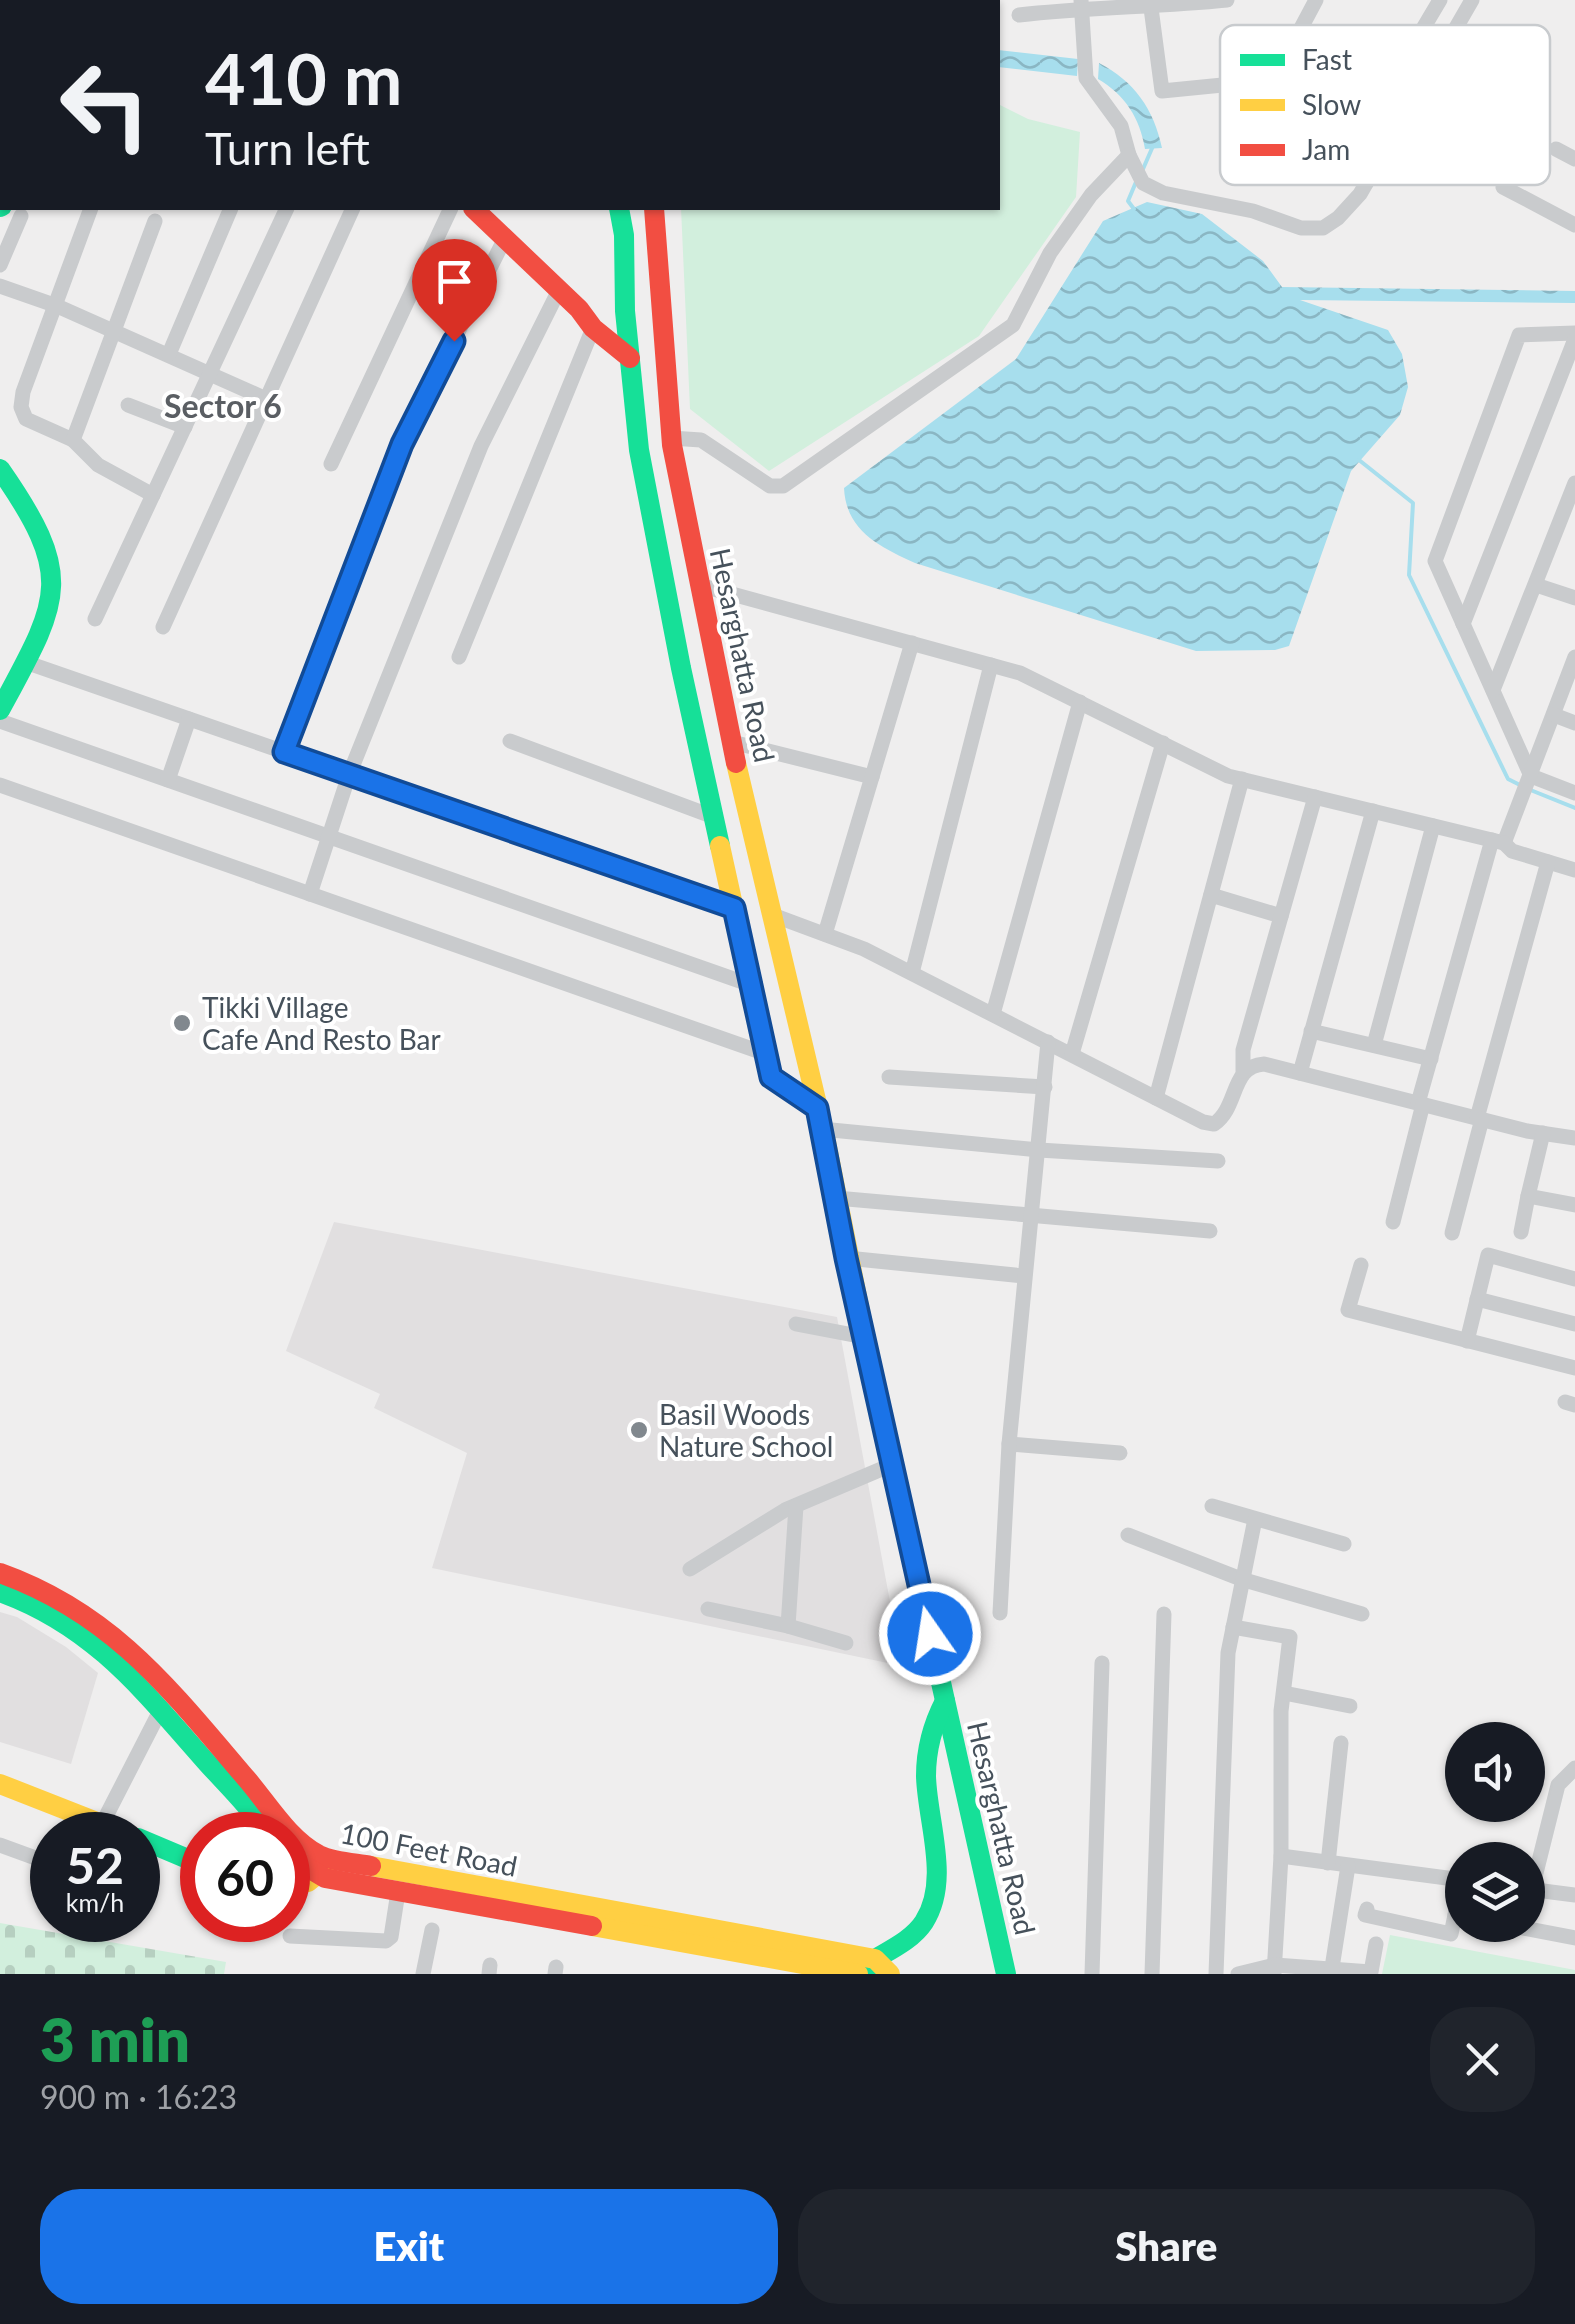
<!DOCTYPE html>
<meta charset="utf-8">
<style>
body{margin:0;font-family:Lato,sans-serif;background:#20242c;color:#f1f3f6;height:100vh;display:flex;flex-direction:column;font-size:38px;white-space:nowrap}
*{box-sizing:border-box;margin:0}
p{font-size:32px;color:#9ea1a6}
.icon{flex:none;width:55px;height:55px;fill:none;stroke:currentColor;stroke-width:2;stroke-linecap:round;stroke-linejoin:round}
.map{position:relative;height:1974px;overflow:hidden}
.drawer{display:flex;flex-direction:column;background:#171b24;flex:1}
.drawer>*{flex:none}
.guide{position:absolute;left:0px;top:0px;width:1000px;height:210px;box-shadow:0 2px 8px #0004;background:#171b24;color:#f1f3f6;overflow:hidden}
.fabs{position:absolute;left:1445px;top:1722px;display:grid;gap:20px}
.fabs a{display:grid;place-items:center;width:100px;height:100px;border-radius:50%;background:#171b24;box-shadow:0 2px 8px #0004;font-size:50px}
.speed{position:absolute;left:30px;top:1812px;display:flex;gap:20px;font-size:50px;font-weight:700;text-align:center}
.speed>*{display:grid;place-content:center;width:130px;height:130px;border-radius:50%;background:#171b24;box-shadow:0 2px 8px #0004;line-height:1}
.speed small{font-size:25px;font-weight:400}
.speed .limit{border:15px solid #d22;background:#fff;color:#111}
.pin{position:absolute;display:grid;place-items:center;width:85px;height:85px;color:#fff;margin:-102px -42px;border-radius:50% 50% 50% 0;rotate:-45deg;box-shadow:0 0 10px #0007}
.pin .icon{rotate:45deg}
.me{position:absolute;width:110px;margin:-55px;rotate:347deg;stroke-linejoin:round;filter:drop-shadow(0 0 8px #0008)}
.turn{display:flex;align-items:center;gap:35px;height:210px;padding:0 40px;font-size:45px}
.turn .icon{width:130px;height:130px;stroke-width:2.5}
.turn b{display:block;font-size:70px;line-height:85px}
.round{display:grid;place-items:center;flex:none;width:105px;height:105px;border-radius:40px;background:#20242c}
.headline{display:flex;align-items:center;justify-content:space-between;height:170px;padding:0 40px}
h1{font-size:60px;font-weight:800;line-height:75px;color:#1e9e55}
.primary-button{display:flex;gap:20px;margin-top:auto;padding:20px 40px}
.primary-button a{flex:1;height:115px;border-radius:40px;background:#1a73e8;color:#fff;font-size:40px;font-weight:800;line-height:115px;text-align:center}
.primary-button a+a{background:#20242c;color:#f1f3f6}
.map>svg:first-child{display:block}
.education{fill:#e1dfe0}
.green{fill:#d2efdd}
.cemetery{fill:url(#cemetery-stones)}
.water{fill:url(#water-waves)}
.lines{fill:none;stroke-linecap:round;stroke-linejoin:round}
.stream{stroke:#a7deed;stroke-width:4}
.street{stroke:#c9cbcd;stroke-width:15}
.fast{stroke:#16e098;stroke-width:20}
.slow{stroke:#ffcf43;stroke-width:20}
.jam{stroke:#f24e42;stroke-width:20}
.route-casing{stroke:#114b97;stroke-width:25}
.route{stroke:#1a73e8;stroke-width:18}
.poi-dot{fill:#81888e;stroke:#fff;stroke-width:4}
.labels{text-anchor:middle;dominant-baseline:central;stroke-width:8;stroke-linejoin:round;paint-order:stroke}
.street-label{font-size:28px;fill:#46515b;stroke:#fff}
.poi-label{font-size:28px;fill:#46515b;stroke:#fff;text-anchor:start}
.quarter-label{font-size:32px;font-weight:bold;fill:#5a5e63;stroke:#fff}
.key{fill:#fff;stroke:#c8cbce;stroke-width:2.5}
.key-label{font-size:28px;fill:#46515b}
</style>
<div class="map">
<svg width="1575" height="1974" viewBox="0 0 1575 1974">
<defs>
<pattern id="cemetery-stones" width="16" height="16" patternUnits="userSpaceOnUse" patternTransform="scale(2.5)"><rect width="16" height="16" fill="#d2efdd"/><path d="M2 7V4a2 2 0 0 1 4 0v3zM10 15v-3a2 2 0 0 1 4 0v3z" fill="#b6cfc0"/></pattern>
<pattern id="water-waves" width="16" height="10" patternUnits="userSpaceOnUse" patternTransform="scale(2.5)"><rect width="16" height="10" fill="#a7deed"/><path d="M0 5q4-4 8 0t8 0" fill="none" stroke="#8ab6c3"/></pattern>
</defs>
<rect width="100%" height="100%" fill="#efeeee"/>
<!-- education -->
<g class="education">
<polygon points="334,1222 837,1317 902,1666 432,1568 467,1453 374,1408 380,1394 286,1351"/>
<polygon points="0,1612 17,1617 66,1647 98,1673 71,1764 0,1742"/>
</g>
<!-- green -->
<g class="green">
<polygon points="998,104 1028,119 1080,132 1076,197 979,336 769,471 690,409 681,208 998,208"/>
<polygon points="1390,1935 1575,1970 1575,1974 1382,1974"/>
</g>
<!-- cemetery -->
<polygon class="cemetery" points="0,1923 226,1962 224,1974 0,1974"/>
<!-- water -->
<g class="water">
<polygon points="998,50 1078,59 1077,76 998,67"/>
<path d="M1099,63C1134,81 1154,109 1162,148L1145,149C1140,118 1125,95 1098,79Z"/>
<path d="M1147,202L1202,214L1263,261L1282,287L1575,291V303L1300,300L1388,330L1402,354L1408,387L1400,415L1351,471L1289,646L1275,650L1196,651L915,563C880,547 846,531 844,488L1016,359L1103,221Z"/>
</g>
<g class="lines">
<!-- stream -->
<g class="stream">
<polyline points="1143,169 1153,146"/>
<polyline points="1134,209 1128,201 1136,182"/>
<polyline points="1359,460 1413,503 1409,575 1508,779 1520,785"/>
<polyline points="1528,789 1575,808"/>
</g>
<!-- street -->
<g class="street">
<polyline points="353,0 358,2"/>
<polyline points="1081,0 1086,78 1121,126 1129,155"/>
<polyline points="326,2 327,0"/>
<polyline points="1151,8 1162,91 1263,81 1283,62 1316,0"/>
<path d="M1019,15C1089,7 1158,7 1227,0"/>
<polyline points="0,40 2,41"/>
<polyline points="0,57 2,52"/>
<polyline points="1556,149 1575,159"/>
<polyline points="1345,160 1440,0"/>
<polyline points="1263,166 1328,163 1367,182"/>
<polyline points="1503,187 1575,225"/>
<polyline points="0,265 21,216"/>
<polyline points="0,286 57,306 264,398"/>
<polyline points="1575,333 1519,335 1435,561 1531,776 1575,793"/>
<polyline points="169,354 231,208"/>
<polyline points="128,405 185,427"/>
<polyline points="671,438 701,440 770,486 783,486 1013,325 1050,253 1091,195 1129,155 1143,183 1163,193 1253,211 1301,228 1323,228 1338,218 1360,194 1472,0"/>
<polyline points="73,440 26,419 21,407 23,392 91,208"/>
<polyline points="331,464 451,208"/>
<polyline points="153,495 98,465 73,440 155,221"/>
<polyline points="699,585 1020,673 1228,776 1504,843 1575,657"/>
<polyline points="1536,585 1575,598"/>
<polyline points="95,619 287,208"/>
<polyline points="1463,624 1575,339"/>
<polyline points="163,627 353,208"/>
<polyline points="459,657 593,328"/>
<polyline points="25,662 734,908"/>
<polyline points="1493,690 1575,483"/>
<polyline points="1554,715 1575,723"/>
<polyline points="0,721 751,985"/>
<polyline points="510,741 714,817"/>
<polyline points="732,742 872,777"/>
<polyline points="284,752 402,444 505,238"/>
<polyline points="168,780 189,719"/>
<polyline points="0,785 766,1054"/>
<polyline points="1504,843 1512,851 1575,870"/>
<polyline points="310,894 349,775 481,446 559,290"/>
<polyline points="1211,895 1281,916"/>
<path d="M770,914L864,949L1203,1122L1214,1124C1239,1107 1230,1066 1264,1064L1527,1131L1575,1138"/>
<polyline points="825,934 912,643"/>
<polyline points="912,973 991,665"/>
<polyline points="993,1014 1080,702"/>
<polyline points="1311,1031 1431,1059"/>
<polyline points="1374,1045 1433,826"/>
<polyline points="1072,1054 1163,743"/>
<polyline points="1243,1071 1243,1050 1315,797"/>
<polyline points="1300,1073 1373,811"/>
<polyline points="889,1077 1045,1087"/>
<polyline points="1156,1098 1242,779"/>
<polyline points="1418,1103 1492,840"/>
<polyline points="1477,1118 1548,862"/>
<polyline points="821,1129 1039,1150 1218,1161"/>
<polyline points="1528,1196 1543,1133"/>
<polyline points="836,1198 1210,1231"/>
<polyline points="1393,1222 1423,1104"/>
<polyline points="1521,1232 1528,1196 1575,1205"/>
<polyline points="1452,1233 1482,1119"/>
<polyline points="847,1258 1024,1276"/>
<polyline points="1361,1265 1348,1310 1575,1368"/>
<polyline points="1477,1299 1575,1324"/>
<polyline points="796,1324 864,1337"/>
<polyline points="1467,1341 1488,1255 1575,1279"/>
<polyline points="1565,1402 1575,1405"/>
<polyline points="1009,1444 1120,1453"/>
<polyline points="1212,1506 1344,1544"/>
<polyline points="1128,1535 1241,1579 1362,1614"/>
<polyline points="690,1569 785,1510 891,1465"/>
<polyline points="708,1609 788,1626 796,1506"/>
<polyline points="1000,1613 1009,1444 1048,1042"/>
<polyline points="788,1626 846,1643"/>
<polyline points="1233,1627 1290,1637 1281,1711 1281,1856 1274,1974"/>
<polyline points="1284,1693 1350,1706"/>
<polyline points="102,1824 161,1709"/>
<polyline points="86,1835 92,1821"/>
<polyline points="0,1845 52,1864"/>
<polyline points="1281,1856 1462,1880"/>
<polyline points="1328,1863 1341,1743"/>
<polyline points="1462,1880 1455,1915 1462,1916"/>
<polyline points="1528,1889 1575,1895"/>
<polyline points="1532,1889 1558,1785 1575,1768"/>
<polyline points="1367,1909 1365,1915 1451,1934 1455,1915"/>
<polyline points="1508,1925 1575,1938"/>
<polyline points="290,1936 386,1941 391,1937 398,1892"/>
<polyline points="423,1974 432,1930"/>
<polyline points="489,1974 490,1965"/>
<polyline points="555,1974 556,1967"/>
<polyline points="1092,1974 1102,1663"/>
<polyline points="1152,1974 1164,1614"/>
<polyline points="1216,1974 1228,1653 1255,1519"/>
<polyline points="1238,1974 1275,1965 1371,1972 1376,1944"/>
<polyline points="1331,1974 1348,1866"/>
</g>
<!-- fast -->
<g class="fast">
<polyline points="588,0 589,2"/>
<polyline points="0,207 2,206"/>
<polyline points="619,208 624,235 625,311 639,450 681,668 720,846"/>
<path d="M0,469C76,578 60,599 0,710"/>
<polyline points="876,1391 1006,1974"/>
<path d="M0,1592C95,1626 145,1693 209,1765C230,1788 252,1809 269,1835"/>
<polyline points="138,1838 202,1865"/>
<path d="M874,1972L875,1959C892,1949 913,1939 924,1922C951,1880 927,1821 926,1776C926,1749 933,1724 945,1701"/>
</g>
<!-- slow -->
<g class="slow">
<polyline points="256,0 257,2"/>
<polyline points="549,0 551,2"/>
<polyline points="736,763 826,1142 876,1391"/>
<polyline points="720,846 771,1077 817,1108"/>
<polyline points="0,1784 130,1835"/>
<polyline points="371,1866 875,1959 890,1974"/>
<polyline points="288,1886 308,1882 324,1869"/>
<polyline points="592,1926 858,1974"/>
</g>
<!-- jam -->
<g class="jam">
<polyline points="473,208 579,309 593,328 630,358"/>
<polyline points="654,208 672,445 736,763"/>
<path d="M0,1573C112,1613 170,1689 245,1777C267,1802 288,1839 319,1855C334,1862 355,1863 371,1866"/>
<polyline points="288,1856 325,1878 592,1926"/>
</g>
</g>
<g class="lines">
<defs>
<polyline id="route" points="454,341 402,444 284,752 734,908 771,1077 817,1108 846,1258 930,1634"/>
</defs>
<!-- route casing -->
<use href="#route" class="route-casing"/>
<!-- route -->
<use href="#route" class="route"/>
</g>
<!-- markers -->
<g class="poi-dot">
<circle cx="182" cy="1023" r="10"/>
<circle cx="639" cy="1430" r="10"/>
</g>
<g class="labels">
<!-- street labels -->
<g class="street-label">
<text transform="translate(743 655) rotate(78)">Hesarghatta Road</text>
<text transform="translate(1002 1828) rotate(77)">Hesarghatta Road</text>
<text transform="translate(429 1849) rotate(11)">100 Feet Road</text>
</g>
<!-- poi labels -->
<g class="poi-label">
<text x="202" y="1007">Tikki Village<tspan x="202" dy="32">Cafe And Resto Bar</tspan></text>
<text x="659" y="1414">Basil Woods<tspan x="659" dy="32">Nature School</tspan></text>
</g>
<!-- quarter labels -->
<g class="quarter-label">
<text x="223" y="405">Sector 6</text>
</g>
</g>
<!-- legend -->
<rect x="1220" y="25" width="330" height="160" rx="15" class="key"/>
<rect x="1240" y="54" width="45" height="12" fill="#16e098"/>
<rect x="1240" y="99" width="45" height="12" fill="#ffcf43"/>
<rect x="1240" y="144" width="45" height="12" fill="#f24e42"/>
<g class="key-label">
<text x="1302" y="70">Fast</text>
<text x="1302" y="115">Slow</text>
<text x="1302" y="160">Jam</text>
</g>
</svg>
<div class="fabs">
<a><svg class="icon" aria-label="sound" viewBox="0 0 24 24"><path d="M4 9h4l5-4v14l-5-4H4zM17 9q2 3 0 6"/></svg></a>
<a><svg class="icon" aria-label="layers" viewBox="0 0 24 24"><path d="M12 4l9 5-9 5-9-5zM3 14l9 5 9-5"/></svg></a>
</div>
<div class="speed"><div>52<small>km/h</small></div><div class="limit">60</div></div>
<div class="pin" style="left:454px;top:341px;background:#d93025"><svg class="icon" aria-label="arrive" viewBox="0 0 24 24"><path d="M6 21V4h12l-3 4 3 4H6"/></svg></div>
<svg class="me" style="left:930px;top:1634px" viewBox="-20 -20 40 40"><circle r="17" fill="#1a73e8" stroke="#fff" stroke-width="3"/><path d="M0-11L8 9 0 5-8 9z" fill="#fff"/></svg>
<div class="guide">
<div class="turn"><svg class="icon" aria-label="left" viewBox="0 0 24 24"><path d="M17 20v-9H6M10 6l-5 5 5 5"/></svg><div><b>410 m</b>Turn left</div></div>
</div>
</div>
<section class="drawer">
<div class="headline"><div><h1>3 min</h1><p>900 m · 16:23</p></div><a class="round"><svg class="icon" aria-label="close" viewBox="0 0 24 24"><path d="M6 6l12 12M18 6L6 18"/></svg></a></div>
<div class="primary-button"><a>Exit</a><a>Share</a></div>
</section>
